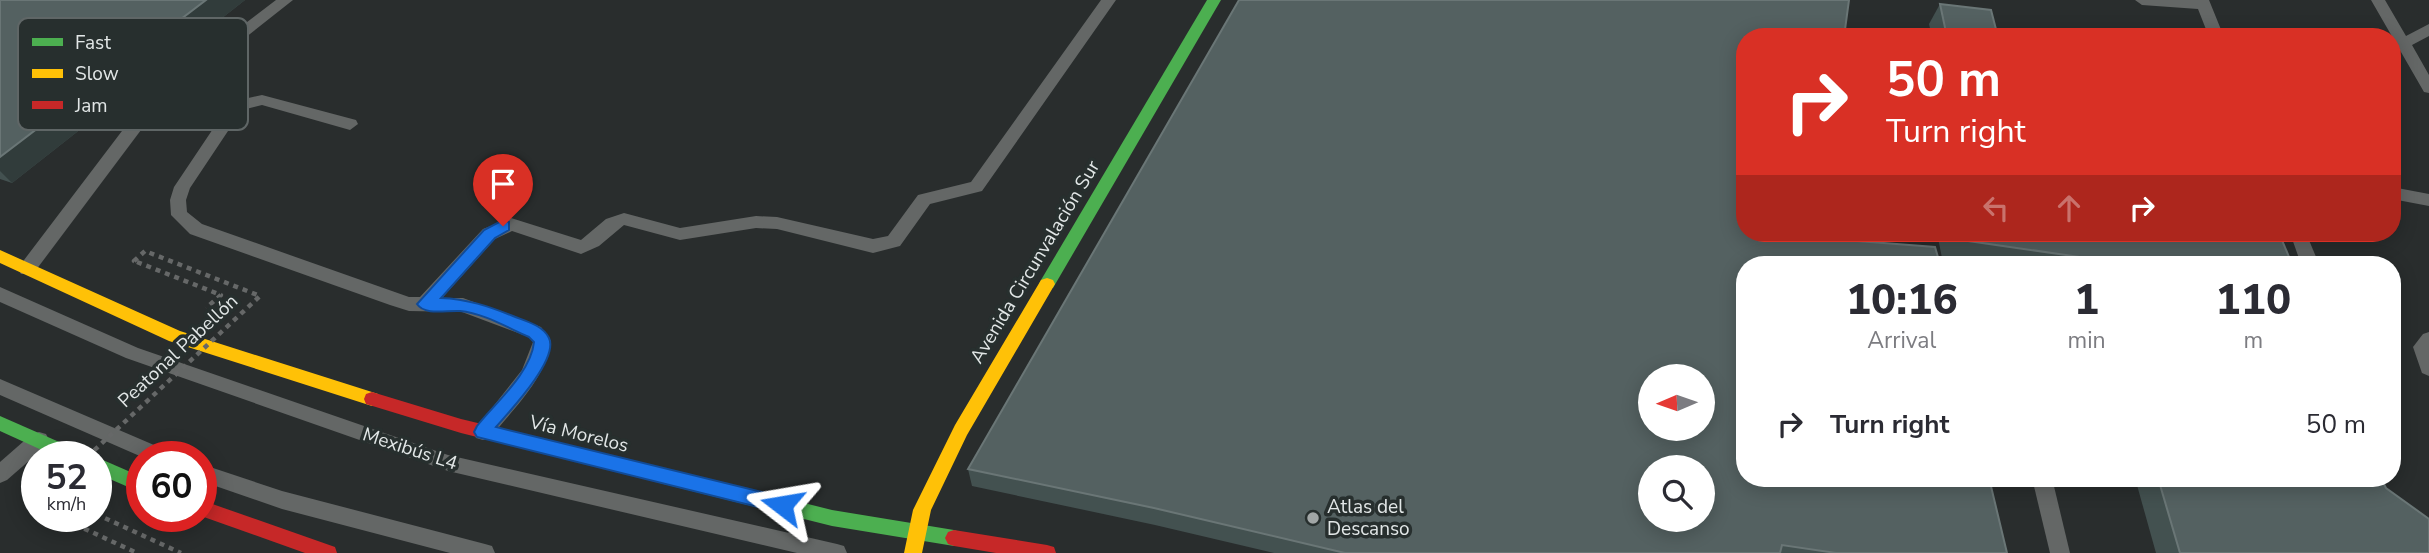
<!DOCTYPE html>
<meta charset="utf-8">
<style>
body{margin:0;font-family:"Nunito Sans",sans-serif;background:#f7f7f7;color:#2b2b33;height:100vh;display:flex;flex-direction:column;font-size:26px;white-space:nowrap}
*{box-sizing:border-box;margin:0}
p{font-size:23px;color:#7c7c81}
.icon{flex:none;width:38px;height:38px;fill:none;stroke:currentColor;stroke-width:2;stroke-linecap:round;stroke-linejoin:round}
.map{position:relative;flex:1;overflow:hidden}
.drawer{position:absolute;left:1736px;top:256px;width:665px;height:231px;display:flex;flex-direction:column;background:#fff;border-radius:28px;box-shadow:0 4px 18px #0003}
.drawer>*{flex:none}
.guide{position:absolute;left:1736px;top:28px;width:665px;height:214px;border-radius:28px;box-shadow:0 4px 18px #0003;background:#d93025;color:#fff;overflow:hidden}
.needle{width:46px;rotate:268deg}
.buttons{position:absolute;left:1638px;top:364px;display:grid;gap:14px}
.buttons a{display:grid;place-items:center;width:77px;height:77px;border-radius:50%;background:#fff;box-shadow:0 4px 18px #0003;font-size:35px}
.speed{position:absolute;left:21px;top:441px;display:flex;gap:14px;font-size:35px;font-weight:700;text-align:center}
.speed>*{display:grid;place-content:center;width:91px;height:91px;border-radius:50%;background:#fff;box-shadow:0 4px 18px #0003;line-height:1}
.speed small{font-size:18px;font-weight:400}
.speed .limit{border:10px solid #d22;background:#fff;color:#111}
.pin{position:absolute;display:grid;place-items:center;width:60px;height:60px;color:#fff;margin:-72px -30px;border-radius:50% 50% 50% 0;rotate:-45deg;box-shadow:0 0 7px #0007}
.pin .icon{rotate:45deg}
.me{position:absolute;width:77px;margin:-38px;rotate:284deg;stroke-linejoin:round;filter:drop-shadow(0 0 5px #0008)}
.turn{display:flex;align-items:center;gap:24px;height:147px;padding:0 35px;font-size:32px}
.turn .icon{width:91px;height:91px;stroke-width:2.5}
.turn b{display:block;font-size:49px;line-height:60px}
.lanes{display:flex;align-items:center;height:66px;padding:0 35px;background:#0003;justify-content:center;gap:35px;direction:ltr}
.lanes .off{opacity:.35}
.eta{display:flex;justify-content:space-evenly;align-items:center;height:119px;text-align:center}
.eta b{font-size:42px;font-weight:800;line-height:49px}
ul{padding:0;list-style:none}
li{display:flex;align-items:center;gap:21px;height:98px;padding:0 35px}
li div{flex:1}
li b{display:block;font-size:26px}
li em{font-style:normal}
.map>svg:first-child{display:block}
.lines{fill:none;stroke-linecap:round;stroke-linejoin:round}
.path{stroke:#666868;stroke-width:4.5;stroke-dasharray:5 5;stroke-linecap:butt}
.lane{fill:#646766;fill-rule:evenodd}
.fast{fill:#4caf50;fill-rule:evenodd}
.slow{fill:#ffc107;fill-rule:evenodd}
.jam{fill:#c62828;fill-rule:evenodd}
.path-bridge{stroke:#666868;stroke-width:4.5;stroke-dasharray:5 5;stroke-linecap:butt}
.wall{fill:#435150}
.shaded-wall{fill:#313c3b}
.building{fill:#546161;stroke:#6a7676;stroke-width:2;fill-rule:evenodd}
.route{fill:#1a73e8;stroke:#114b97;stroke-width:2}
.poi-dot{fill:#a1a6a6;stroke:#272f2e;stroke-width:2.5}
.labels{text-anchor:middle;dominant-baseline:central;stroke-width:7;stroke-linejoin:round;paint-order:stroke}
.street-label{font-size:19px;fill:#e2e7e7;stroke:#272f2e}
.poi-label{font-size:19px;fill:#e2e7e7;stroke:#272f2e;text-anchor:start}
.key{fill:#272f2e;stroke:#5f6666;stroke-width:2}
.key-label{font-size:19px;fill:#e2e7e7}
</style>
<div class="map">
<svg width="2429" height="553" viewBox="0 0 2429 553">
<rect width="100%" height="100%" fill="#292d2d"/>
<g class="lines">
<!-- path -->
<g class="path">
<polyline points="137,262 221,295 206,308"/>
<polyline points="37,504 34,506 37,507"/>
<polyline points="96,514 181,553"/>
<polyline points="57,516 137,553"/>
</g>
<!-- lane -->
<g class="lane">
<polygon points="276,0 293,0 159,106 33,274 21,274 18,269 21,264 147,98"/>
<path d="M1101,0H1116L982,191L930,204L900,246L873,253L777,229L756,228L680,240L624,225L599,246L581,254L512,231L495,239L442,298H463L541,327L551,341C546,379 513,409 490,438L483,440L476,438L473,432L522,370L533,342L529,337L462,312L409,311L390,305L190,234L171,215L170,200L174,187L231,102L262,95L356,120L358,124L350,130L262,105L242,110L190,188L186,200L187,212L202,224L409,297H420L483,229L511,218L581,240L606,219L624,213L680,228L756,216L777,217L873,239L888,236L918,195L971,182Z"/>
<polygon points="2135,0 2209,0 2224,37 2209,37 2198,9 2142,5"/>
<polygon points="2371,0 2385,0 2406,36 2429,24 2429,36 2412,45 2429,75 2429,93 2424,92"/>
<polygon points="2392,187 2429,194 2429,206 2392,199"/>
<polygon points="2290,233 2306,233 2319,264 2301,264"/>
<polygon points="0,287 138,348 448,455 837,544 844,546 847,553 797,553 448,471 126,358 0,302"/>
<polygon points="2429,332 2429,376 2422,373 2413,347 2423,334"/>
<polygon points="0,379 168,451 171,457 142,457 0,395"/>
<polygon points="39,432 46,434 49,440 46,446 7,480 0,483 0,462 32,434"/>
<polygon points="201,464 282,491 485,544 492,546 495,553 450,553 282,509 201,481"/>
<polygon points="2032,478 2052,478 2070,553 2050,553"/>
</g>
<!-- fast -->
<g class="fast">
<polygon points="1207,0 1221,0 1053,288 1041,288 1039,284 1041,280"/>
<polygon points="0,416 82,452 85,457 57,457 0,431"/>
<polygon points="96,457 142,477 142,493 96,473"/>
<polygon points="660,467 832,510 954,530 960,532 963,538 960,544 954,546 832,526 660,483 654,480 651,475 654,470"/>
</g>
<!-- slow -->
<g class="slow">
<polygon points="0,250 180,331 372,392 378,394 380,399 378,404 372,406 169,341 0,263"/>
<polygon points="1047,278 1053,280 1055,284 967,435 931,510 922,553 904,553 913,510 955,425 1041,280"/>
</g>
<!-- jam -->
<g class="jam">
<polygon points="372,392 461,419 660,467 666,470 669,475 666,480 660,483 461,433 366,404 364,399 366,394"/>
<polygon points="201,500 335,547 337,553 305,553 201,516"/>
<polygon points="954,530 1047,545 1054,547 1056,553 996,553 954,546 948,544 945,538 948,532"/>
</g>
<!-- path-bridge -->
<polyline class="path-bridge" points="87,457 260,296 145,251 134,261 137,262"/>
</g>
<!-- wall -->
<g class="wall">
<polygon points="0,0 245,0 12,183 0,179"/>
<polygon points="1940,4 1998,37 1932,37 1929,24"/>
<polygon points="1937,233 2279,233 2292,264 1983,264 1942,258"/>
<polygon points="1819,238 2007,553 1274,553 1155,525 972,486 968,469"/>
<polygon points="2135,478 2381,478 2386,488 2429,553 2156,553"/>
</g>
<!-- shaded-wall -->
<polygon class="shaded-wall" points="206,0 245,0 12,183 0,171 0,157"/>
<!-- building -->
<g class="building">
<polygon points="0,0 206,0 0,157"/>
<path d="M1239,0H1849L1844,37H1745V233H1819V238L1935,247L1940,264H1745V478H1989L2007,553H1836L1782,545L1780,553H1345L1154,508L968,469ZM1650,376H1703V429H1650ZM1650,467H1703V520H1650Z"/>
<polygon points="1940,4 1991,10 1998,37 1947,37"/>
<polygon points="1898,34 1924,37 1898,37"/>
<polygon points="1954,233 2279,233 2292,264 2128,264 1955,239"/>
<polygon points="2158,478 2381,478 2386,488 2429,519 2429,553 2180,553"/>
</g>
<!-- route -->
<path class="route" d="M503,220L509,222V230L495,238L441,298C467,299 488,306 513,316C525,321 543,325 549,338C559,359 510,411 496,427L782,497L788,500L791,505L788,511L782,513L477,437L474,432L477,426C495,403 531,373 534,342L529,337C508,328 483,313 460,311C447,310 425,316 417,304L484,230Z"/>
<!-- markers -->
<circle class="poi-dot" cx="1313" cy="518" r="7"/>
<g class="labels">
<!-- street labels -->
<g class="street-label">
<text transform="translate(1035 262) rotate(-59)">Avenida Circunvalación Sur</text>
<text transform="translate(178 351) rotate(-43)">Peatonal Pabellón</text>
<text transform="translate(579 434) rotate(14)">Vía Morelos</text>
<text transform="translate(410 449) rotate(18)">Mexibús L4</text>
</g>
<!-- poi labels -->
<g class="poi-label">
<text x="1327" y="507">Atlas del<tspan x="1327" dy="22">Descanso</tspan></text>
</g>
</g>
<!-- legend -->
<rect x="18" y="18" width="230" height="112" rx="10" class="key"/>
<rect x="32" y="38" width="31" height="8" fill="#4caf50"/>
<rect x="32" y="69" width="31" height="9" fill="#ffc107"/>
<rect x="32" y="101" width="31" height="8" fill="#c62828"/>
<g class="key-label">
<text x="75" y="49">Fast</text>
<text x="75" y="80">Slow</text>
<text x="75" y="112">Jam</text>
</g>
</svg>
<div class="buttons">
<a><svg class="needle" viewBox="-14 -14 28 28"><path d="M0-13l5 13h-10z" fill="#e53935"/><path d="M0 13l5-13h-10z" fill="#7c7c81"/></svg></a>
<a><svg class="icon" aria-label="search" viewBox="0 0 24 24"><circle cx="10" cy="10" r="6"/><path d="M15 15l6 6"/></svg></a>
</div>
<div class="speed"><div>52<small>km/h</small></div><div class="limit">60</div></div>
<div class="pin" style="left:503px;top:226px;background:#d93025"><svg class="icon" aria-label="arrive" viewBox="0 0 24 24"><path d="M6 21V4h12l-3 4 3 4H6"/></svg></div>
<svg class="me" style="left:782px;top:505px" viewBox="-20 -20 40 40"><path d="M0-17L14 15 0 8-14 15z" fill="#1a73e8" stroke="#fff" stroke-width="4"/></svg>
<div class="guide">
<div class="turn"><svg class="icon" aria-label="right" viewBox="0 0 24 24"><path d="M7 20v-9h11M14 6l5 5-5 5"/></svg><div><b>50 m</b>Turn right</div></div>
<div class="lanes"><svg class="icon off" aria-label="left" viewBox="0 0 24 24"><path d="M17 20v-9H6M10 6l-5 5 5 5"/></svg><svg class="icon off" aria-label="ahead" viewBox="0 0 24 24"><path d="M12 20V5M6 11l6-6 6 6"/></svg><svg class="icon" aria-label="right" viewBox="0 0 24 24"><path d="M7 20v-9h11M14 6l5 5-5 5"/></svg></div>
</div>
<section class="drawer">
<div class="eta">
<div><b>10:16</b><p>Arrival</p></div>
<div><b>1</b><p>min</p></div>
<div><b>110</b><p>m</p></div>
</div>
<ul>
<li><svg class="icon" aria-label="right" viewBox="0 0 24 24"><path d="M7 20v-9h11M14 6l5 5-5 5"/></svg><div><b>Turn right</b></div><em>50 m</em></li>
</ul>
</section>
</div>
